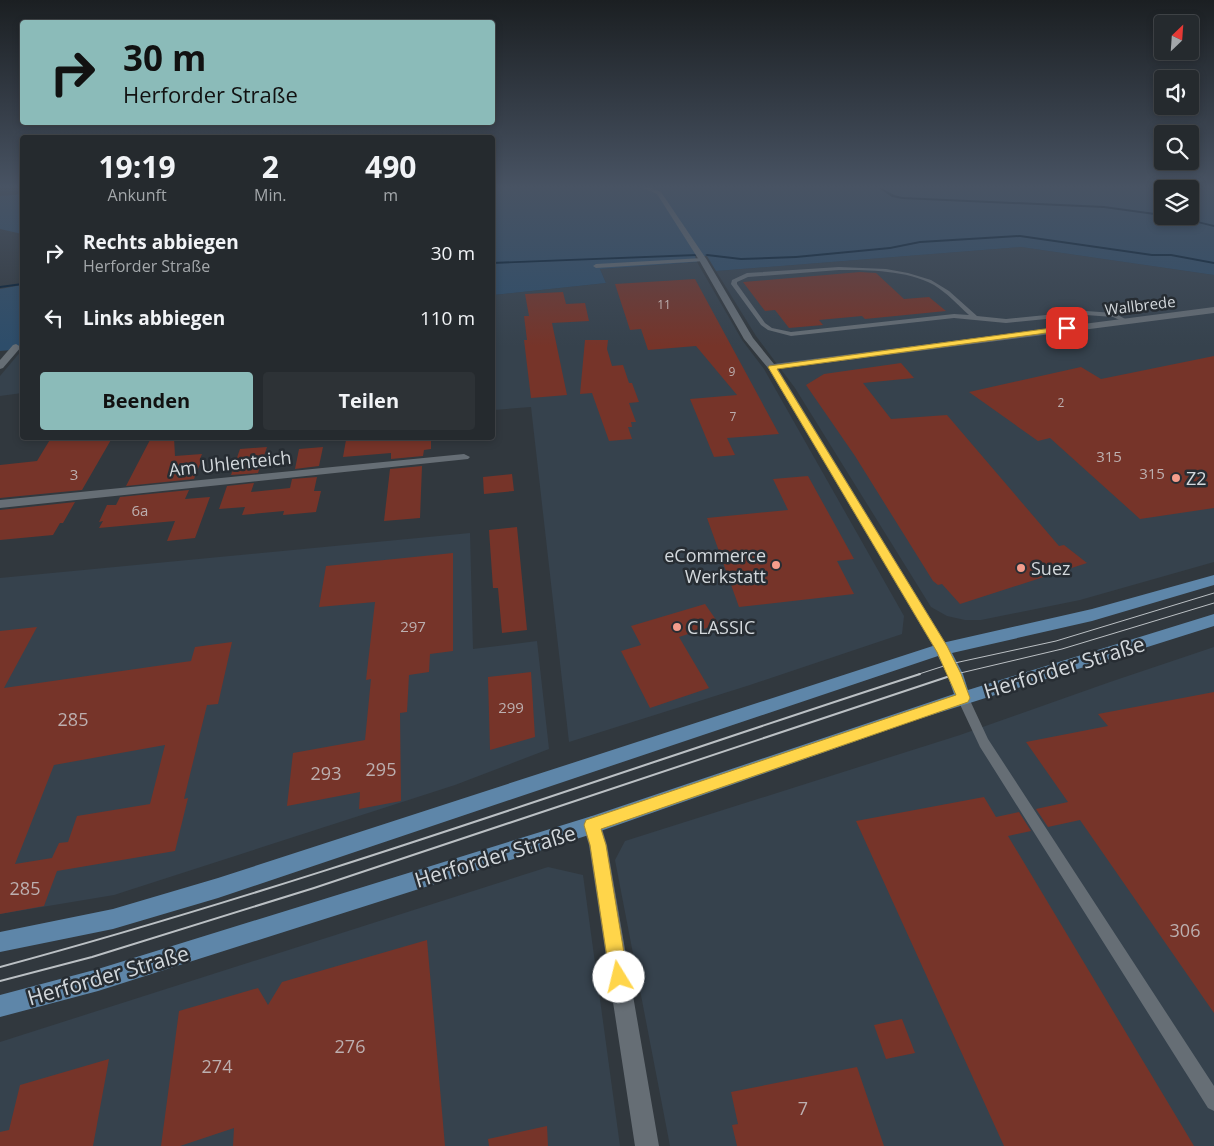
<!DOCTYPE html>
<html lang="de">
<meta charset="utf-8">
<style>
body{margin:0;font-family:"Open Sans",sans-serif;background:#2d3236;color:#f1f3f6;height:100vh;display:flex;flex-direction:column;font-size:19px;white-space:nowrap}
*{box-sizing:border-box;margin:0}
p{font-size:16px;color:#a3a7aa}
.icon{flex:none;width:28px;height:28px;fill:none;stroke:currentColor;stroke-width:2;stroke-linecap:round;stroke-linejoin:round}
.map{position:relative;flex:1;overflow:hidden}
.details{position:absolute;left:20px;top:135px;width:475px;height:305px;display:flex;flex-direction:column;background:#252a2e;border-radius:5px;box-shadow:0 2px 8px #0003,0 0 0 1px #42464a}
.details>*{flex:none}
.guide{position:absolute;left:20px;top:20px;width:475px;height:105px;border-radius:5px;box-shadow:0 2px 8px #0003,0 0 0 1px #42464a;background:#8bbbb9;color:#111;overflow:hidden}
.needle{width:32px;rotate:25deg}
.buttons{position:absolute;left:1154px;top:15px;display:grid;gap:10px}
.buttons a{display:grid;place-items:center;width:45px;height:45px;border-radius:5px;background:#252a2e;box-shadow:0 2px 8px #0003,0 0 0 1px #42464a;font-size:25px}
.pin{position:absolute;display:grid;place-items:center;width:42px;height:42px;color:#fff;margin:-21px;border-radius:10px;box-shadow:0 2px 8px #0006}
.me{position:absolute;width:55px;margin:-28px;rotate:351deg;stroke-linejoin:round;filter:drop-shadow(0 0 4px #0008)}
.turn{display:flex;align-items:center;gap:18px;height:105px;padding:0 20px;font-size:22px}
.turn .icon{width:65px;height:65px;stroke-width:2.5}
.turn b{display:block;font-size:35px;line-height:42px}
.eta{display:flex;justify-content:space-evenly;align-items:center;height:85px;text-align:center}
.eta b{font-size:30px;font-weight:700;line-height:35px}
.primary-button{display:flex;gap:10px;margin-top:auto;padding:10px 20px}
.primary-button a{flex:1;height:58px;border-radius:5px;background:#8bbbb9;color:#111;font-size:20px;font-weight:700;line-height:58px;text-align:center}
.primary-button a+a{background:#2d3236;color:#f1f3f6}
ul{padding:0;list-style:none}
li{display:flex;align-items:center;gap:15px;height:65px;padding:0 20px}
li div{flex:1}
li b{display:block;font-size:19px}
li em{font-style:normal}
.map>svg:first-child{display:block}
.built{fill:#36424d}
.green{fill:#2d4d6a;fill-rule:evenodd}
.lines{fill:none;stroke-linecap:round;stroke-linejoin:round}
.stream{fill:#001b32;fill-rule:evenodd}
.building{fill:#763429;fill-rule:evenodd}
.service{fill:#666e75;fill-rule:evenodd}
.minor{fill:#666e75;fill-rule:evenodd}
.primary{fill:#5e86a9;fill-rule:evenodd}
.tram-far1{stroke:#bbc0c4;stroke-width:1}
.tram{stroke:#bbc0c4;stroke-width:2}
.route{fill:#ffd54a;stroke:#a68a30}
.poi-dot{fill:#f49d8c;stroke:#272d33;stroke-width:2}
.labels{text-anchor:middle;dominant-baseline:central;stroke-width:5;stroke-linejoin:round;paint-order:stroke}
.far-number-label{font-size:12px;fill:#bcafaf}
.far-street-label{font-size:15px;fill:#d3d8dc;stroke:#272d33}
.number-label{font-size:15px;fill:#bcafaf}
.street-label{font-size:18px;fill:#d3d8dc;stroke:#272d33}
.poi-label{font-size:18px;fill:#d3d8dc;stroke:#272d33;text-anchor:start}
.near-number-label{font-size:18px;fill:#bcafaf}
.near-street-label{font-size:21px;fill:#d3d8dc;stroke:#272d33}
</style>
<div class="map">
<svg width="1214" height="1146" viewBox="0 0 1214 1146">
<rect width="100%" height="100%" fill="#31383e"/>
<!-- built -->
<g class="built">
<polygon points="1021,247 1214,275 1214,562 1080,600 981,620 965,620 947,616 931,607 795,388 756,336 716,271"/>
<polygon points="697,262 742,340 764,369 904,616 902,634 750,685 569,742 531,407 493,410 493,295 606,283 600,269"/>
<polygon points="22,350 22,393 0,396 0,376"/>
<polygon points="470,533 473,649 537,641 549,749 455,785 114,895 0,914 0,578"/>
<polygon points="1214,647 1214,1146 670,1146 615,860 625,841 960,735 1110,682"/>
<polygon points="548,867 583,875 620,1146 0,1146 0,1042"/>
</g>
<!-- green -->
<g class="green">
<path d="M492,186H1214V275L1021,247L716,271L707,256H695L697,262L600,269L606,283L493,295ZM1162,189H1190V216H1162Z"/>
<polygon points="22,194 22,234 0,229 0,196"/>
<polygon points="22,285 22,349 0,351 0,289"/>
</g>
<g class="lines">
<!-- stream -->
<g class="stream">
<polygon points="876,186 878,186 894,195 902,197 1104,206 1162,214 1162,216 1104,208 902,199 892,197"/>
<polygon points="1170,216 1176,216 1214,225 1214,227"/>
<polygon points="1020,235 1152,254 1171,254 1214,262 1214,264 1171,256 1152,256 1020,237 920,243 890,249 796,258 741,260 707,256 705,255 707,254 741,258 796,256 890,247 920,241"/>
<polygon points="697,254 698,255 696,256 492,264 492,262"/>
<polygon points="22,283 22,285 0,288 0,286"/>
</g>
</g>
<!-- building -->
<g class="building">
<polygon points="860,272 876,273 904,299 929,297 946,311 865,319 862,316 819,320 823,325 789,328 775,310 765,311 743,282"/>
<polygon points="695,279 779,434 727,438 735,455 714,457 690,399 737,395 696,346 648,350 641,329 630,330 615,284"/>
<polygon points="563,292 566,304 585,303 589,321 552,323 567,395 531,398 524,340 527,340 524,316 529,316 525,294"/>
<polygon points="585,340 608,340 607,349 612,366 623,365 629,383 632,383 639,402 629,403 636,422 631,422 632,427 628,427 632,439 609,441 592,393 580,394"/>
<polygon points="1214,356 1214,508 1140,519 1050,438 1038,441 969,392 1081,367 1101,379"/>
<polygon points="901,363 914,378 863,383 891,419 947,415 1059,546 1064,545 1087,563 960,604 942,584 938,585 933,581 855,456 806,385 824,374"/>
<polygon points="51,438 112,438 82,490 0,498 0,465 37,461"/>
<polygon points="151,438 174,438 175,456 202,454 200,459 202,459 194,479 126,486"/>
<polygon points="373,438 431,438 431,449 424,450 423,456 391,459 391,453 343,457 346,440"/>
<polygon points="267,447 258,473 231,475 240,449"/>
<polygon points="323,447 319,466 295,469 299,449"/>
<polygon points="422,466 420,518 384,521 390,469"/>
<polygon points="512,474 514,491 484,494 483,477"/>
<polygon points="808,476 854,559 837,561 854,594 739,607 707,518 788,510 773,479"/>
<polygon points="317,477 314,491 321,491 316,512 283,515 284,511 242,515 245,507 219,509 227,486 254,483 251,492 290,488 292,479"/>
<polygon points="189,490 185,499 210,497 195,538 167,541 175,521 99,528 103,521 99,522 107,505 116,505 120,497"/>
<polygon points="75,502 63,523 60,523 53,535 0,540 0,510"/>
<polygon points="517,527 527,630 502,633 498,588 493,588 489,530"/>
<polygon points="453,553 453,651 430,654 429,672 409,675 407,712 400,713 401,801 359,809 360,792 287,806 293,753 365,740 371,679 366,680 375,602 319,607 326,566"/>
<polygon points="705,604 719,624 679,637 709,688 650,708 621,651 641,645 631,626"/>
<path d="M37,627L4,688L191,661L195,647L232,642L218,704L207,705L184,799L188,798L175,851L57,871L44,906L0,914V631ZM165,745L150,804L77,816L68,842L59,843L52,858L15,864L54,765Z"/>
<polygon points="531,672 535,737 490,750 488,677"/>
<polygon points="1214,692 1214,1013 1080,820 1048,827 1036,809 1068,802 1026,742 1108,726 1098,714"/>
<polygon points="984,797 996,817 1019,812 1031,831 1008,836 1194,1146 1004,1146 856,821"/>
<polygon points="427,940 445,1146 233,1146 234,1128 180,1146 161,1146 179,1011 258,988 268,1005 282,982"/>
<polygon points="902,1019 915,1053 886,1059 874,1025"/>
<polygon points="109,1059 93,1146 0,1146 0,1132 9,1130 20,1085"/>
<polygon points="857,1067 884,1146 737,1146 732,1125 738,1124 731,1092"/>
<polygon points="547,1126 548,1146 489,1146 488,1139"/>
</g>
<g class="lines">
<!-- service -->
<g class="service">
<polygon points="703,258 706,260 705,261 596,268 593,266 596,264"/>
<path d="M839,267L886,269L908,273L931,280L949,291L977,316L1006,319L1086,311L1114,313L1129,321L1126,323L1113,317L1086,315L1006,323L954,318L791,336L768,330L761,325L731,284L732,280L747,273ZM839,270C870,270 906,270 934,285C947,293 958,305 969,315L954,314L791,332L772,328L765,323L737,284V282L748,277Z"/>
<polygon points="963,693 967,694 988,739 1214,1086 1214,1111 1208,1108 980,747 957,698 959,694"/>
</g>
<!-- minor -->
<g class="minor">
<polygon points="638,186 646,186 661,192 707,260 753,338 774,364 1214,307 1214,313 778,369 947,645 950,649 947,653 942,655 937,653 768,368 744,339 699,260 657,194"/>
<polygon points="16,344 21,347 3,368 0,369 0,360 13,345"/>
<polygon points="464,454 470,457 468,459 0,508 0,500"/>
<polygon points="592,816 599,819 607,845 659,1146 635,1146 589,845 583,825 585,819"/>
</g>
<!-- primary -->
<polygon class="primary" points="1214,575 1214,585 1092,621 952,653 963,674 968,690 1214,614 1214,626 919,719 592,834 98,991 0,1017 0,995 98,969 592,816 954,694 947,674 938,656 218,898 113,929 0,952 0,932 113,909 218,878 942,643 1092,609"/>
<!-- tram-far1 -->
<g class="tram-far1">
<polyline points="916,675 950,664 1056,641 1214,593"/>
<polyline points="952,675 1062,649 1214,603"/>
</g>
<!-- tram -->
<g class="tram">
<path d="M0,967C311,883 614,773 920,674"/>
<polyline points="0,981 92,957 314,888 956,674"/>
</g>
</g>
<!-- sky -->
<linearGradient id="sky" x2="0" y2="1"><stop stop-color="#1b1f22"/><stop offset="0.54" stop-color="#485363"/><stop offset="1" stop-color="#485363" stop-opacity="0"/></linearGradient>
<rect width="1214" height="346" fill="url(#sky)"/>
<!-- route -->
<polygon class="route" points="1067,326 1070,328 1069,330 777,369 947,646 961,674 970,698 968,702 601,829 606,845 628,977 625,983 619,986 613,983 610,977 590,845 584,825 586,820 956,695 937,652 768,367 769,366"/>
<!-- markers -->
<g class="poi-dot">
<circle cx="1176" cy="478" r="5"/>
<circle cx="776" cy="565" r="5"/>
<circle cx="1021" cy="568" r="5"/>
<circle cx="677" cy="627" r="5"/>
</g>
<g class="labels">
<!-- far-number labels -->
<g class="far-number-label">
<text x="664" y="304">11</text>
<text x="732" y="371">9</text>
<text x="1061" y="402">2</text>
<text x="733" y="416">7</text>
</g>
<!-- far-street labels -->
<g class="far-street-label">
<text transform="translate(1140 305) rotate(-7)">Wallbrede</text>
</g>
<!-- number labels -->
<g class="number-label">
<text x="1109" y="456">315</text>
<text x="1152" y="473">315</text>
<text x="74" y="474">3</text>
<text x="140" y="510">6a</text>
<text x="413" y="626">297</text>
<text x="511" y="707">299</text>
</g>
<!-- street labels -->
<g class="street-label">
<text transform="translate(230 463) rotate(-6)">Am Uhlenteich</text>
</g>
<!-- poi labels -->
<g class="poi-label">
<text x="1186" y="478">Z2</text>
<text x="766" y="555" text-anchor="end">eCommerce<tspan x="766" dy="21">Werkstatt</tspan></text>
<text x="1031" y="568">Suez</text>
<text x="687" y="627">CLASSIC</text>
</g>
<!-- near-number labels -->
<g class="near-number-label">
<text x="73" y="719">285</text>
<text x="381" y="769">295</text>
<text x="326" y="773">293</text>
<text x="25" y="888">285</text>
<text x="1185" y="930">306</text>
<text x="350" y="1046">276</text>
<text x="217" y="1066">274</text>
<text x="803" y="1108">7</text>
</g>
<!-- near-street labels -->
<g class="near-street-label">
<text transform="translate(1064 667) rotate(-17)">Herforder Straße</text>
<text transform="translate(495 856) rotate(-17)">Herforder Straße</text>
<text transform="translate(108 975) rotate(-16)">Herforder Straße</text>
</g>
</g>
</svg>
<div class="buttons">
<a><svg class="needle" viewBox="-14 -14 28 28"><path d="M0-13l5 13h-10z" fill="#e53935"/><path d="M0 13l5-13h-10z" fill="#a3a7aa"/></svg></a>
<a><svg class="icon" aria-label="sound" viewBox="0 0 24 24"><path d="M4 9h4l5-4v14l-5-4H4zM17 9q2 3 0 6"/></svg></a>
<a><svg class="icon" aria-label="search" viewBox="0 0 24 24"><circle cx="10" cy="10" r="6"/><path d="M15 15l6 6"/></svg></a>
<a><svg class="icon" aria-label="layers" viewBox="0 0 24 24"><path d="M12 4l9 5-9 5-9-5zM3 14l9 5 9-5"/></svg></a>
</div>
<div class="pin" style="left:1067px;top:328px;background:#d93025"><svg class="icon" aria-label="arrive" viewBox="0 0 24 24"><path d="M6 21V4h12l-3 4 3 4H6"/></svg></div>
<svg class="me" style="left:619px;top:977px" viewBox="-20 -20 40 40"><circle r="19" fill="#fff"/><path d="M0-13L10 11 0 6-10 11z" fill="#ffd54a"/></svg>
<div class="guide">
<div class="turn"><svg class="icon" aria-label="right" viewBox="0 0 24 24"><path d="M7 20v-9h11M14 6l5 5-5 5"/></svg><div><b>30 m</b>Herforder Straße</div></div>
</div>
<section class="details">
<div class="eta">
<div><b>19:19</b><p>Ankunft</p></div>
<div><b>2</b><p>Min.</p></div>
<div><b>490</b><p>m</p></div>
</div>
<ul>
<li><svg class="icon" aria-label="right" viewBox="0 0 24 24"><path d="M7 20v-9h11M14 6l5 5-5 5"/></svg><div><b>Rechts abbiegen</b><p>Herforder Straße</p></div><em>30 m</em></li>
<li><svg class="icon" aria-label="left" viewBox="0 0 24 24"><path d="M17 20v-9H6M10 6l-5 5 5 5"/></svg><div><b>Links abbiegen</b></div><em>110 m</em></li>
</ul>
<div class="primary-button"><a>Beenden</a><a>Teilen</a></div>
</section>
</div>
